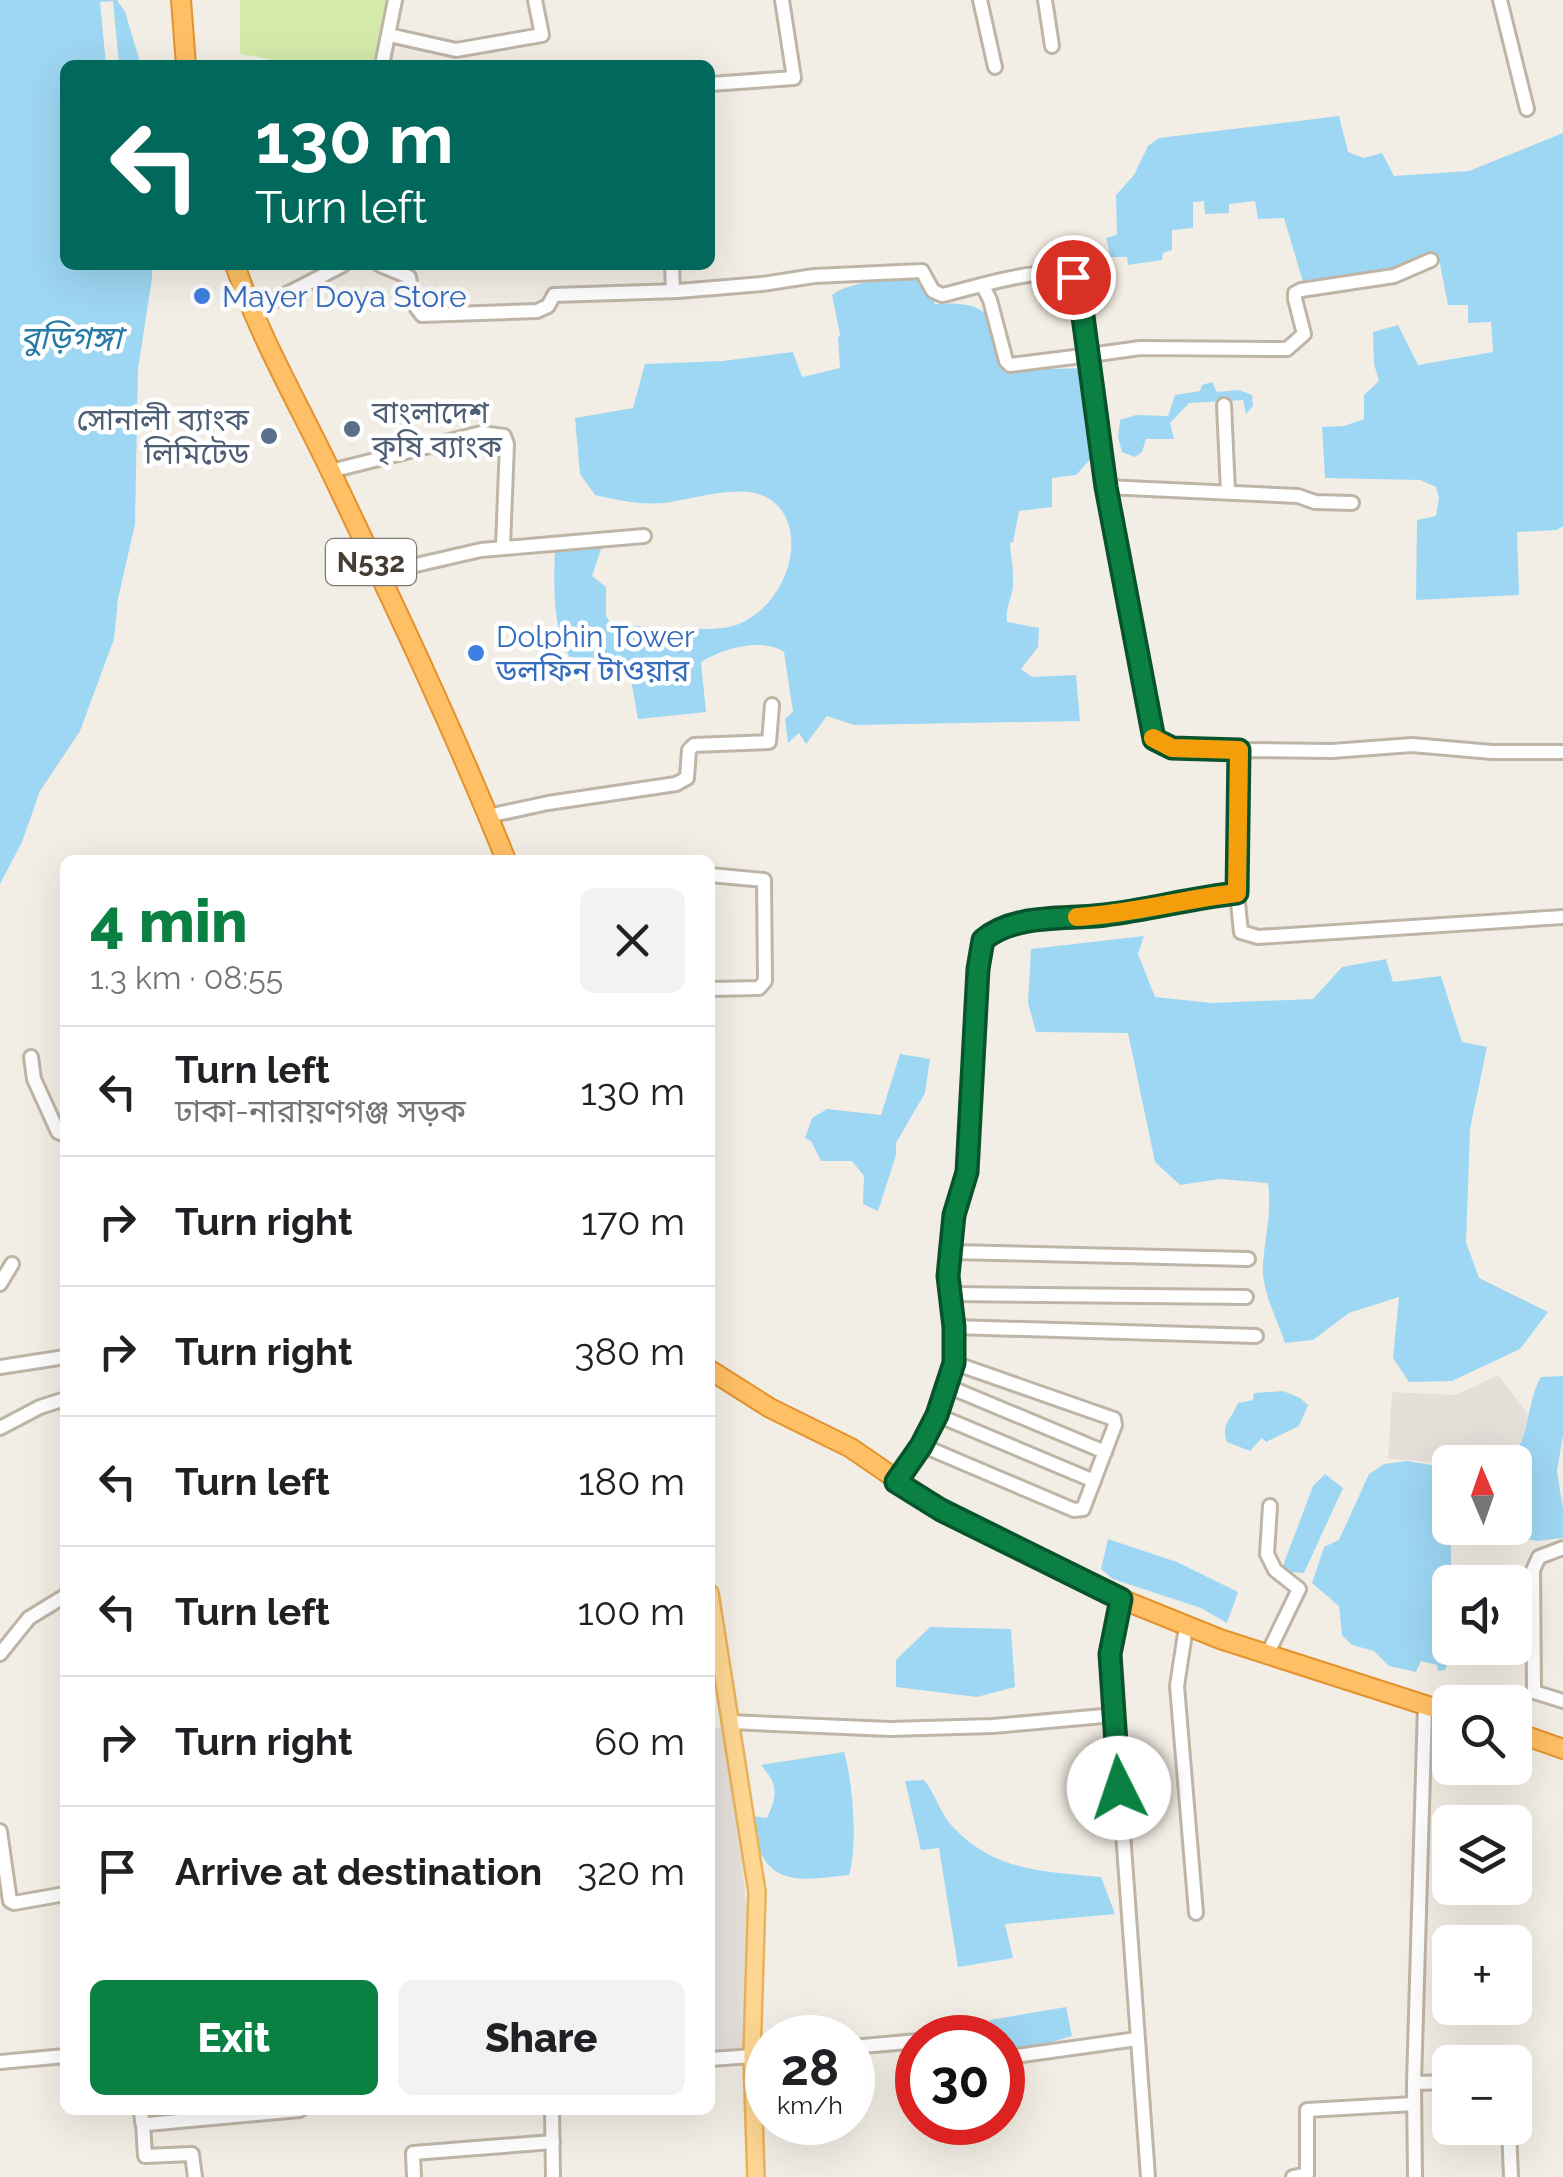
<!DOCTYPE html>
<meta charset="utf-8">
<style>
body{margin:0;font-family:Raleway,"Noto Sans Bengali",sans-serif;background:#f2f2f2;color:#202124;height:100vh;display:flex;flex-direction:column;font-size:38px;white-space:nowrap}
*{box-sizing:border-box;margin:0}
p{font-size:32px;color:#757577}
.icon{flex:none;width:55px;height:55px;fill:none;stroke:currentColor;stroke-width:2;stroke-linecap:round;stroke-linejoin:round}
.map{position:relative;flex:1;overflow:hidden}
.drawer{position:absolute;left:60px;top:855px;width:655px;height:1260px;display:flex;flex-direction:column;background:#fff;border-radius:15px;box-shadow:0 10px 40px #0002}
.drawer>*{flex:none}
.banner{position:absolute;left:60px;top:60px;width:655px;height:210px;border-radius:15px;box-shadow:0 10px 40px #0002;background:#00695c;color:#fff;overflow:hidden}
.needle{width:65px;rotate:358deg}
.tools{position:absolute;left:1432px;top:1445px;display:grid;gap:20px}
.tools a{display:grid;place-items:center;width:100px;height:100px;border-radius:15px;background:#fff;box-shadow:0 10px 40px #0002;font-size:50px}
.speed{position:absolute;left:745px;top:2015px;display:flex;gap:20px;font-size:50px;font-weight:700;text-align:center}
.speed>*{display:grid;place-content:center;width:130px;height:130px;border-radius:50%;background:#fff;box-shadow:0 10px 40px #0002;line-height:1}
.speed small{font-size:25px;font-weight:400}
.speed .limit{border:15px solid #d22;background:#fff;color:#111}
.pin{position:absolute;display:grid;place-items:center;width:85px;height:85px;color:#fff;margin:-42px;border:5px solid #fff;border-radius:50%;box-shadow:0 2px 10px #0007}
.me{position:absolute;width:110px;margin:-55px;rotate:356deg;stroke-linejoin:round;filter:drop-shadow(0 0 8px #0008)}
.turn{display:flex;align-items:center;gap:35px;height:210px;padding:0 30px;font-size:45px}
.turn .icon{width:130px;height:130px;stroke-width:2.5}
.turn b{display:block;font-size:70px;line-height:85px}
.round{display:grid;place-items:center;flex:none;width:105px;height:105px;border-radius:15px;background:#f2f2f2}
.overview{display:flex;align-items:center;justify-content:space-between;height:170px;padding:0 30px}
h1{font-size:60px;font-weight:800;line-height:75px;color:#0b8043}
.primary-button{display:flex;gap:20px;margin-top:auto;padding:20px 30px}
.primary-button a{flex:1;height:115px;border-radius:15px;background:#0b8043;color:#fff;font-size:40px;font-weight:800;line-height:115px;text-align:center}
.primary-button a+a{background:#f2f2f2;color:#202124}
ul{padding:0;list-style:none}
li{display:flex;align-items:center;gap:30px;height:130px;padding:0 30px;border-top:2px solid #e0e0e0}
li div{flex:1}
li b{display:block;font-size:38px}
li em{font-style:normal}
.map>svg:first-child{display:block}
.industrial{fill:#e5dfda}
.green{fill:#d3eaab}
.water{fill:#9ed7f3}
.pier{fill:#f3eee5}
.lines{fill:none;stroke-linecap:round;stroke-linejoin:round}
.minor-casing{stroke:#bfb5a7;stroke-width:18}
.major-casing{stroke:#e8b35d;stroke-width:20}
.highway-casing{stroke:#e4922e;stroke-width:22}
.minor{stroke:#fff;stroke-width:12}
.major{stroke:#ffd792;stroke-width:15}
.highway{stroke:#ffbf64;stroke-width:18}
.route-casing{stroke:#07532c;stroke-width:25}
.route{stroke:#0b8043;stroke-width:18}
.slow{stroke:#f59e0b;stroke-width:18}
.shop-dot{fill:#3f7fe0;stroke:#fff;stroke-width:4}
.service-dot{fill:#5c6f8a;stroke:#fff;stroke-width:4}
.labels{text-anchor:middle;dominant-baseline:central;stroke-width:9;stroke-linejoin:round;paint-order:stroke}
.shield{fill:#fff;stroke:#7e7771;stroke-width:2.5}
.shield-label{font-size:28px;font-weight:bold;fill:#463d34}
.shop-label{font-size:30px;fill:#366cbe;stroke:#fff;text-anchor:start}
.service-label{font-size:30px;fill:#4e5e75;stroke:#fff;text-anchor:start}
.water-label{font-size:32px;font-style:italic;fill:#277aa6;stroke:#fff}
</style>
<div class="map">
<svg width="1563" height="2177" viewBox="0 0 1563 2177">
<rect width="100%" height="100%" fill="#f3eee5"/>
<!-- industrial -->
<g class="industrial">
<polygon points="1498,1375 1529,1415 1522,1440 1503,1462 1450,1463 1388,1459 1392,1392 1456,1395"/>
<polygon points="722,1727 742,1861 753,1974 742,2048 710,2051 710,1729"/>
</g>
<!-- green -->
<polygon class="green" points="240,0 398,0 385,65 299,65 240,54"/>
<!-- water -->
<g class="water">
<polygon points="0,0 117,0 125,12 141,65 65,65 65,265 152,265 152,278 138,369 135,524 118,599 114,639 80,731 40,791 22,842 0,884"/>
<path d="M1339,116L1348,152L1364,158L1382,153L1394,176L1469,171L1563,133V526L1557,530L1517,532L1519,595L1416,600L1417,520L1436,516L1439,498L1436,487L1420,480L1325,478L1322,427L1344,426L1364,419V395L1379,381L1374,364L1373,332L1398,325L1418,365L1493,352L1491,322L1468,323V305H1448L1438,254C1391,272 1354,282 1303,282L1284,218L1258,219L1255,201L1229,204V213L1205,214L1204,201L1193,202V228L1172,230V250L1163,253L1162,260L1128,265L1127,257H1111L1106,238L1117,235L1116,195L1134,175L1148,146L1159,138Z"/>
<path d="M925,278L935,304C992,300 996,318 1005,370L1090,368L1093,456L1076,475L1052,478V507L1019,511L1013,542L1010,543C1011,559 1016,581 1011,596C1008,607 1006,610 1007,622L1039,628L1038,647L1021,669L1032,677L1076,675L1080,721L854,725L827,716L806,744L799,733L788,743L785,719L793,712L784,652C763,637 721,649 701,662L706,712L638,719L628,662L615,658L574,663C551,635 554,581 555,546H602L592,576L606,587V616L611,624C638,626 709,633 733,626C765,616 788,583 791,551C793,531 787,509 768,498C740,482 692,500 663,503C639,505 617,500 595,495L580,474L575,418L633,408L645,364L722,361L793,352L802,377L840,368L838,338L840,335L832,295C852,279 899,280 925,278Z"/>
<polygon points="1212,382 1217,392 1239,390 1252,395 1253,406 1246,414 1243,400 1189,403 1170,423 1174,439 1146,439 1142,452 1135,457 1122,452 1118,437 1120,420 1136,415 1168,416 1175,395 1200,391 1202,385"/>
<path d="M1144,936L1138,954L1155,997L1212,1003L1313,999L1342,967L1386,959L1393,982L1441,976L1462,1042L1487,1047L1470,1129L1466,1242L1479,1278L1548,1312L1520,1349L1452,1381L1409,1382L1393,1358L1399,1297L1349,1313L1313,1340L1285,1343C1277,1319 1261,1290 1263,1264C1265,1235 1272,1215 1268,1183L1220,1179L1180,1185L1155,1162L1128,1033L1036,1032L1028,1003L1031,949Z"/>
<polygon points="900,1054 930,1059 925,1093 896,1143 896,1155 878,1211 863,1204 864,1176 852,1161 821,1161 811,1141 805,1138 812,1118 827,1109 881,1115"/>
<path d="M1563,1376V1435L1557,1471L1563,1509V1538L1537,1541L1516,1537L1511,1528H1515V1462H1508C1532,1437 1525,1404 1541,1377Z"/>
<path d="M1283,1391L1300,1398L1308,1405L1299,1426L1266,1442L1262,1438L1250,1451L1227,1442C1220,1425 1232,1418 1238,1403L1253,1400L1254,1393Z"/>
<polygon points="1407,1461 1450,1468 1452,1653 1445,1670 1438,1671 1437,1665 1421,1661 1416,1672 1389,1666 1374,1651 1352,1645 1342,1635 1339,1606 1312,1583 1324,1547 1339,1540 1369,1474 1384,1464"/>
<polygon points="1325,1474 1343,1488 1304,1573 1281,1571 1313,1486"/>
<polygon points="1108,1539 1177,1562 1238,1592 1227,1623 1201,1608 1113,1579 1101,1569"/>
<polygon points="930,1627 1011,1629 1015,1687 977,1697 896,1687 896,1660"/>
<path d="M844,1752C853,1781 858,1847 849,1875C817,1878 778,1888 762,1855C755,1842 751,1831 752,1816L767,1818C778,1795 778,1784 761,1765Z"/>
<path d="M924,1780C936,1794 940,1814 953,1827C995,1872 1044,1871 1101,1877L1115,1914L1005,1924L1013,1958L958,1967L939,1848L921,1850L905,1781Z"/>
<polygon points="1066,2007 1072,2036 1020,2052 1003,2045 1002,2038 992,2037 990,2020"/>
</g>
<!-- pier -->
<polygon class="pier" points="113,1 119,64 145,62 146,65 106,65 100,2"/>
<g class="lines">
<defs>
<g id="minor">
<polyline points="980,0 995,67"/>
<polyline points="1045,0 1052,46"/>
<polyline points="1500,0 1527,109"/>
<polyline points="389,35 456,50 542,35 535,0"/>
<polyline points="382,65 395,0"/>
<polyline points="710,84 794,78 782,0"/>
<path d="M380,265L409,277L413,303L422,315L537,311L548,306L554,295L678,291L762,284L814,276L922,271L933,291L942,295C968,290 1065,256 1078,284C1087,305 1084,333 1090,355L1140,348L1287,349L1304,334L1295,299V293L1301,290L1394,276L1431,260"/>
<polyline points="672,265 673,291"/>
<polyline points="983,286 990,300 1006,361 1010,365 1090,355 1106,487 1153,739 1171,748 1239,750"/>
<polyline points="252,312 343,265"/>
<polyline points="1224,405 1228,492"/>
<polyline points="331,471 481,433 504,436 507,444 503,546"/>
<polyline points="1106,487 1298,496 1315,502 1352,503"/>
<polyline points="377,574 481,550 644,536"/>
<polyline points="488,816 548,803 676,784 687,778 689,750 694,745 769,742 772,705"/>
<polyline points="710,875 764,880 765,981 759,988 711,989"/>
<polyline points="1237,893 1241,932 1258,937 1563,917"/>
<polyline points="31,1057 34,1079 58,1132 65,1135"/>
<polyline points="951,1252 1248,1259"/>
<polyline points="0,1284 12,1264"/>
<polyline points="949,1294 1246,1297"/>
<polyline points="954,1327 1256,1336"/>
<polyline points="0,1367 65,1357"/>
<polyline points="947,1386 1105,1452"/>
<polyline points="937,1415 1094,1481"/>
<polyline points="0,1428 40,1407 65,1399"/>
<polyline points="921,1445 1074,1510 1083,1509 1115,1425 1114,1419 954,1363"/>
<polyline points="896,1482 937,1415 954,1363 954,1327 948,1276 954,1215 967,1172 977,969 983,939 1014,926 1042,919 1104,915 1182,899 1237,893 1239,750 1332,751 1412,745 1492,752 1563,752"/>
<polyline points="1563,1548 1539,1557 1533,1570 1534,1692 1563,1701"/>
<polyline points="1121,1599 1110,1654 1148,2177"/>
<polyline points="1186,1627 1177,1686 1196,1913"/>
<polyline points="0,1654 29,1618 65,1596"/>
<polyline points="1267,1655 1299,1589 1275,1570 1267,1554 1270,1506"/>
<polyline points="1425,1706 1414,2083 1450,2082"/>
<polyline points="730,1722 890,1729 993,1726 1114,1715"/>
<polyline points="0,1831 10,1901 14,1903 65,1894"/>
<polyline points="958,2038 982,2038"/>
<polyline points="852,2047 918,2041"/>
<polyline points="1002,2058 1137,2039"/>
<polyline points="710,2059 768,2055"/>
<polyline points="0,2062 65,2056"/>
<polyline points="1414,2083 1415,2177"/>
<polyline points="141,2110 142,2122 147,2124 300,2110"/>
<polyline points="552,2110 553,2177"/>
<polyline points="143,2123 145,2156 192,2154 195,2177"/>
<polyline points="1509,2128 1511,2177"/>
<polyline points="414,2177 413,2153 553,2142"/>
<polyline points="1293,2177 1307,2174 1307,2110 1414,2104"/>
</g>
<polyline id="major" points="710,1593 757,1892 752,2056 756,2177"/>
<g id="highway">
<polyline points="181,0 186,65"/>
<path d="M235,265C260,338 298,403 331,472C392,600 453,728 506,860"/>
<polyline points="710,1370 770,1408 851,1448 941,1510 1121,1599 1220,1639 1450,1713"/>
<polyline points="1515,1732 1563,1749"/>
</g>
</defs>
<!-- minor casing -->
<use href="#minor" class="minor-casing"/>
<!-- major casing -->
<use href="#major" class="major-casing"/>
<!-- highway casing -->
<use href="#highway" class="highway-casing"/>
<!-- minor -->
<use href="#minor" class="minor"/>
<!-- major -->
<use href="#major" class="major"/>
<!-- highway -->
<use href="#highway" class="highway"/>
</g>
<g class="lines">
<defs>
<path id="route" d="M1073,277L1079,287L1106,487L1154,739L1172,748L1239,750L1237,893C1191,898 1149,910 1105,915C1066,920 1015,913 983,940L978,969L967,1172L954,1215L948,1276L954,1327V1363L937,1415L921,1446L896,1482L941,1510L1121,1599L1110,1654L1119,1788"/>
</defs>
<!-- route casing -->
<use href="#route" class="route-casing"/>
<!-- route -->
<use href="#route" class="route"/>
<!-- slow -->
<path class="slow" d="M1077,917C1131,914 1183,899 1237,893L1239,750L1172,748L1153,738"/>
</g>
<!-- markers -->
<g class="shop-dot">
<circle cx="202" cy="296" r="10"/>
<circle cx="476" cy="653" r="10"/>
</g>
<g class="service-dot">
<circle cx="352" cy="429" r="10"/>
<circle cx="269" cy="436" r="10"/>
</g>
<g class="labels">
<!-- shield labels -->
<rect class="shield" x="326" y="539" width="90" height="46" rx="8"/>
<g class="shield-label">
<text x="371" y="562">N532</text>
</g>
<!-- shop labels -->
<g class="shop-label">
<text x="222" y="296">Mayer Doya Store</text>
<text x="496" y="636">Dolphin Tower<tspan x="496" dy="34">ডলফিন টাওয়ার</tspan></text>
</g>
<!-- service labels -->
<g class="service-label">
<text x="372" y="412">বাংলাদেশ<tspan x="372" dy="34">কৃষি ব্যাংক</tspan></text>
<text x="249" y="419" text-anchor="end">সোনালী ব্যাংক<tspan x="249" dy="34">লিমিটেড</tspan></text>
</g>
<!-- water labels -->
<g class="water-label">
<text x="71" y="337">বুড়িগঙ্গা</text>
</g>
</g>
</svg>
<div class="tools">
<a><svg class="needle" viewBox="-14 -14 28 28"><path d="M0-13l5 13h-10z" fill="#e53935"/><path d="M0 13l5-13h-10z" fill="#757577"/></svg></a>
<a><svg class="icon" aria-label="sound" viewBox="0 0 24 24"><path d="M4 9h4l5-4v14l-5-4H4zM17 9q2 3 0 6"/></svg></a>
<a><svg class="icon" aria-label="search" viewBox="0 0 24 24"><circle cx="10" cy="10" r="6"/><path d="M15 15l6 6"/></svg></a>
<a><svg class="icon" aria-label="layers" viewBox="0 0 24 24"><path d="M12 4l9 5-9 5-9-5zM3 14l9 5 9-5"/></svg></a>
<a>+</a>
<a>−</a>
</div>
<div class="speed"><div>28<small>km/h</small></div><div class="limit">30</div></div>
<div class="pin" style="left:1073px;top:277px;background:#d93025"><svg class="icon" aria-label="arrive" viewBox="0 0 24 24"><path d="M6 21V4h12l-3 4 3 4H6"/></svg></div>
<svg class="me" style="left:1119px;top:1788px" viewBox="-20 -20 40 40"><circle r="19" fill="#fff"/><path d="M0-13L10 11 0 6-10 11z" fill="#0b8043"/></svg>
<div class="banner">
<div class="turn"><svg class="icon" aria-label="left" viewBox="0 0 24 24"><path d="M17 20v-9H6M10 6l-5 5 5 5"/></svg><div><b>130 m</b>Turn left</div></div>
</div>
<section class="drawer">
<div class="overview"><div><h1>4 min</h1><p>1.3 km · 08:55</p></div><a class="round"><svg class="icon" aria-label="close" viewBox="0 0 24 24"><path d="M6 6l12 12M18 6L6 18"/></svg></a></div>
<ul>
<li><svg class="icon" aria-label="left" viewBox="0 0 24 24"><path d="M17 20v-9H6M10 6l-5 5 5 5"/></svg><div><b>Turn left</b><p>ঢাকা-নারায়ণগঞ্জ সড়ক</p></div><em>130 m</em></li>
<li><svg class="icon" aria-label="right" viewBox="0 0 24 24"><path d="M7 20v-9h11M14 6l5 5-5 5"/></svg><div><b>Turn right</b></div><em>170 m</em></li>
<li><svg class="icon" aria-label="right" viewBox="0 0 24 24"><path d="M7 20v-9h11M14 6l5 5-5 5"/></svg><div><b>Turn right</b></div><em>380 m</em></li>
<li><svg class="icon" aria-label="left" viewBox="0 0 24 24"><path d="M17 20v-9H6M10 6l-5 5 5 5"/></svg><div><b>Turn left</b></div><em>180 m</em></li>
<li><svg class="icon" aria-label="left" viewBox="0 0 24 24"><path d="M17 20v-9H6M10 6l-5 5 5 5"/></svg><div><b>Turn left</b></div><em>100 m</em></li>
<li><svg class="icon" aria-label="right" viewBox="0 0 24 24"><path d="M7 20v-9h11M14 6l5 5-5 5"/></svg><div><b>Turn right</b></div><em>60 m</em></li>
<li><svg class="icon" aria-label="arrive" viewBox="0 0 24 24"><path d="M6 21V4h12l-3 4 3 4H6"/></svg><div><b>Arrive at destination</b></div><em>320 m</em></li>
</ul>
<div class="primary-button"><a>Exit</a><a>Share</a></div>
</section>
</div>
